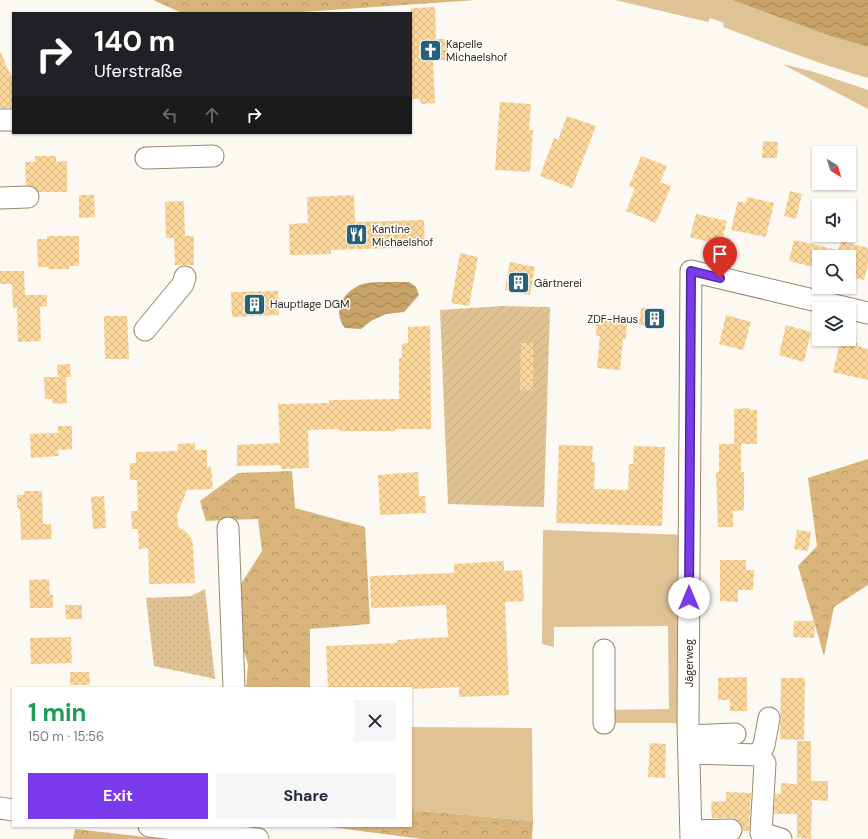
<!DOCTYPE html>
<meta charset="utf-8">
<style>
body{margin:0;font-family:"DM Sans",sans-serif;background:#f6f6f7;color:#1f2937;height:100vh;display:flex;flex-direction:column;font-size:15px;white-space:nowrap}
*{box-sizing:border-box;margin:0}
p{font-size:13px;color:#747a83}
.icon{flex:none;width:22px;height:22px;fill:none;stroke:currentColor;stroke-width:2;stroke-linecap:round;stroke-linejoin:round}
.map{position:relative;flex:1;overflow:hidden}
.drawer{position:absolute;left:12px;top:687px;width:400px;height:140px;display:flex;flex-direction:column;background:#fff;border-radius:0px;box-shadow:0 1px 3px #0004}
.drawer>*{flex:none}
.banner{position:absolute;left:12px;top:12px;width:400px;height:122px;border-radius:0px;box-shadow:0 1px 3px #0004;background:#202124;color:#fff;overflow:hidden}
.needle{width:26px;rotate:142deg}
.fabs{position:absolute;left:812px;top:146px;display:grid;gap:8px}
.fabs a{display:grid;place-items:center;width:44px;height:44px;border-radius:0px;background:#fff;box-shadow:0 1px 3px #0004;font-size:20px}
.pin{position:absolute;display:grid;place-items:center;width:34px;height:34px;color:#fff;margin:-41px -17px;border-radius:50% 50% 50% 0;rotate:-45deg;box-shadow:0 0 4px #0007}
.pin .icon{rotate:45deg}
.me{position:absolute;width:44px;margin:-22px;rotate:0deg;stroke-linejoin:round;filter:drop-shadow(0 0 3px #0008)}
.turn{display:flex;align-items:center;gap:14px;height:84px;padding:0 16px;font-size:18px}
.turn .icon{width:52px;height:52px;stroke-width:2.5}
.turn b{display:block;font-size:28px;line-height:34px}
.lanes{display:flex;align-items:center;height:38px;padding:0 16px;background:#0003;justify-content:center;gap:20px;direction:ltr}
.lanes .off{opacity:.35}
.round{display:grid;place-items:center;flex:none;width:42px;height:42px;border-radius:0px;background:#f6f6f7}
.head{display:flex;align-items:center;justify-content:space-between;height:68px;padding:0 16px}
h1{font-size:24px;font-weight:700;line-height:30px;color:#1e9e55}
.action{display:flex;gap:8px;margin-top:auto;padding:8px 16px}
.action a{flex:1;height:46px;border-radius:0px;background:#7c3aed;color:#fff;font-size:16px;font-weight:700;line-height:46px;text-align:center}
.action a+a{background:#f6f6f7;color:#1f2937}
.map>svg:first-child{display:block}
.grass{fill:#e0c394}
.forest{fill:url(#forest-crowns)}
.park{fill:url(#park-dots)}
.garden{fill:url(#garden-furrows)}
.water{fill:url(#water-waves)}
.building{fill:url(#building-cross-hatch)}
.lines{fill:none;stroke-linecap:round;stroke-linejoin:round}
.minor-casing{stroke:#9b886b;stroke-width:23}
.minor{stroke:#fff;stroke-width:21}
.route-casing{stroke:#51269a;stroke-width:10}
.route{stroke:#7c3aed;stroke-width:7}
.labels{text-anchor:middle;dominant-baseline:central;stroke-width:3;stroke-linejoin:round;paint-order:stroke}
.poi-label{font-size:11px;fill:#2f271b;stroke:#fff;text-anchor:start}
.street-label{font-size:11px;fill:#2f271b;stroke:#fff}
</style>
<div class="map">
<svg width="868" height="839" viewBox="0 0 868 839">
<defs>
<pattern id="forest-crowns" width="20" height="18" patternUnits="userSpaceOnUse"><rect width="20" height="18" fill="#dab57b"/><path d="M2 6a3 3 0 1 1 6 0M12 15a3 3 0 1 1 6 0" fill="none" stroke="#b19364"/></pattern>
<pattern id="park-dots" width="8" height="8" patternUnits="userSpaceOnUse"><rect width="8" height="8" fill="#e0c394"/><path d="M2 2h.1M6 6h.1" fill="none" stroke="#c0a87f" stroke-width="1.8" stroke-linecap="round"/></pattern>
<pattern id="garden-furrows" width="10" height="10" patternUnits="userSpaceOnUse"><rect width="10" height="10" fill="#e0c394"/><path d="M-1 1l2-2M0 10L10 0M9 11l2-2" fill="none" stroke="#c0a87f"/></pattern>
<pattern id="water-waves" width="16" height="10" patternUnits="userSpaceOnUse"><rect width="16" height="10" fill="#c7a368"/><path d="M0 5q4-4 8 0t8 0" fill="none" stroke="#a28555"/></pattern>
<pattern id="building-cross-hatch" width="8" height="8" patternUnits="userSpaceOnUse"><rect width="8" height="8" fill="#fcd69b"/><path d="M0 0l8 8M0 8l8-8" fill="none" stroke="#d8b885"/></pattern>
</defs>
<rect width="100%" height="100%" fill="#fcf8f2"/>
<!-- grass -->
<g class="grass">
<path d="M615,0H732L827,35L868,47V78C818,64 771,45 723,27L724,23L710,18L708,22Z"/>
<polygon points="782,64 811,71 868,90 868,109"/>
<polygon points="543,530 689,535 688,723 604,723 604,710 669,709 668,626 554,627 554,647 542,644"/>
<polygon points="411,727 532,728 533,821 411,810"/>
</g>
<!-- forest -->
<g class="forest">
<polygon points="153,0 476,0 288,13 182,13"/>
<polygon points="868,459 868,585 834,607 824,656 798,566 817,546 808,478"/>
<polygon points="292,471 295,508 365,527 370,624 310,629 310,688 246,688 248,665 239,633 237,607 241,584 262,551 258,519 206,521 200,501 238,473"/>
<polygon points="411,810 533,821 532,839 422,839 323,826 411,826"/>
<polygon points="75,829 163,839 73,839"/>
</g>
<!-- park -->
<polygon class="park" points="205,589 215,679 154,666 146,598 191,596"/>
<!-- garden -->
<polygon class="garden" points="502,306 550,307 544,507 448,504 440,310"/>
<!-- water -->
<g class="water">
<polygon points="732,0 868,0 868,47 827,35"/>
<path d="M385,282H409L416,287L419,295L404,312L386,314L371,321L361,329L345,328C332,312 343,292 360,285C367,282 378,282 385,282Z"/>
</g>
<!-- building -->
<g class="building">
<polygon points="435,7 436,39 448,39 448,60 433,60 435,103 421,104 420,99 411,99 411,8"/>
<polygon points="0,51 11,76 13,76 13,108 0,108"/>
<polygon points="500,102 531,104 529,130 533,130 530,172 495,170"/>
<polygon points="567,116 596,126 572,188 540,176 554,138 558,140"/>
<polygon points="763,141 778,142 777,158 762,158"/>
<polygon points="35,156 56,156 56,162 67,161 67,192 39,192 34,187 26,185 25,162 35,162"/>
<polygon points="641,156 667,166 660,182 671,186 656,223 626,211 635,188 629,186"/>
<polygon points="790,191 802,194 796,219 784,216"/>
<polygon points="79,195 94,195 95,217 79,218"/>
<polygon points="354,195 355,222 424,220 425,247 331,250 331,254 290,255 289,224 308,223 307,197"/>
<polygon points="747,197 774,203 766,237 731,230 738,201 746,203"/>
<polygon points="184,201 185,236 194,236 194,265 175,265 174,238 166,238 165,202"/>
<polygon points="696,214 727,221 721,245 690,237"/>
<polygon points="47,236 79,236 79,266 69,266 69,269 48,269 48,267 38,267 37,239 47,239"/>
<polygon points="794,240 838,250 841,241 868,248 868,264 864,280 849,277 849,257 816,257 814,267 789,261"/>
<polygon points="460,253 478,257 469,306 451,303"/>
<polygon points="510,262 535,267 530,295 505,290"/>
<polygon points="0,271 24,271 25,295 47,295 47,306 40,307 41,341 18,342 17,308 13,308 12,284 0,284"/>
<polygon points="278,291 279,315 232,317 231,292"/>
<polygon points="641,308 666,310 664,327 639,325"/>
<polygon points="726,315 751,322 743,350 719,344"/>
<polygon points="104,316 127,316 129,359 105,359"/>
<polygon points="597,318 627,320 626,339 623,339 620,370 597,368 600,336 596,336"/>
<polygon points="786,325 811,332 804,362 779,355"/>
<polygon points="430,326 431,429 395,429 395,431 339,431 339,429 308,430 309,468 281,469 281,465 237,466 237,445 280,443 278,404 329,403 329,400 399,399 399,358 402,358 402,344 408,343 408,327"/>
<polygon points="841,339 858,343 857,346 868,349 868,380 833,372"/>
<polygon points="521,343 533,343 533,390 520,390"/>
<polygon points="70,364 71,377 58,377 57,365"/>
<polygon points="44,377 66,377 67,403 53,404 52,399 45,399"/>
<polygon points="750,408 750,410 757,410 757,444 734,444 734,409"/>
<polygon points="58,426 72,426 72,449 58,450 59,456 31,458 30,434 58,433"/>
<polygon points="195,443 195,450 207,450 207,467 211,467 213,489 187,490 177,515 178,526 186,532 192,539 193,546 195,583 149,584 148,548 139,549 138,529 132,529 131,511 138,511 137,480 130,480 130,463 136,463 136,452 178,451 178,444"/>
<polygon points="719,444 741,444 741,472 744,472 744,510 733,511 733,527 718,527 716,472 719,472"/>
<polygon points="559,445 593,446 592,462 595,462 594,489 628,490 629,464 633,464 634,446 665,447 662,526 556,523"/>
<polygon points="418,472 419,496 425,496 426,513 380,515 378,475"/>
<polygon points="24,491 42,491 43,524 51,524 52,539 21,540 20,509 17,508 17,495 24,495"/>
<polygon points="104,496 106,528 93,529 91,497"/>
<polygon points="797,530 811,532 808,551 794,549"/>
<polygon points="720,560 746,560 746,570 754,570 753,590 738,590 738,602 720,601"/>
<polygon points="504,561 504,571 522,570 524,601 505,602 509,695 459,697 459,687 411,689 328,688 326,646 397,643 397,640 448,637 446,605 371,608 370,576 454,573 454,564"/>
<polygon points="49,579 50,595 53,595 53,608 30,608 29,580"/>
<polygon points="65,605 82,605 82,619 66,619"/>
<polygon points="794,621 815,621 814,638 793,637"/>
<polygon points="71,637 72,663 31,664 30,638"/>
<polygon points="70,672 89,672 90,685 70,685"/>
<polygon points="747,677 747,711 730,711 730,700 718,700 718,678"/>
<polygon points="781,678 805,678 804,740 780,739"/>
<polygon points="797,741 811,741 811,781 828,781 828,801 812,800 811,839 797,838 797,814 774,814 775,794 781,794 781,783 797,784"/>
<polygon points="650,743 666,744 665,778 648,777"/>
<polygon points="726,792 751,793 749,831 743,831 741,824 736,819 731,818 712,818 711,802 726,801"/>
</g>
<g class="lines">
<defs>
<g id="minor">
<polyline points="0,120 13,120"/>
<polyline points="146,158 213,156"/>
<polyline points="0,198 28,197"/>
<polyline points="145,330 183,284 185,277"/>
<polyline points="228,528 234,688"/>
<polyline points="604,723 604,650"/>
<polyline points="689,736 735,734"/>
<polyline points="689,753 759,755 765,763 761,833 781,839"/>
<polyline points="759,755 764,745 769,718"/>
<polyline points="0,808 13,810"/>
<polyline points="149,826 258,839"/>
<polyline points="692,831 731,830"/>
<polyline points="691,839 688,723 691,271 868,313"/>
</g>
</defs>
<!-- minor casing -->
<use href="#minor" class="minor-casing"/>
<!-- minor -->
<use href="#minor" class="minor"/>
</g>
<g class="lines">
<defs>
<polyline id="route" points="689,598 691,271 720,278"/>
</defs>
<!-- route casing -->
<use href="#route" class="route-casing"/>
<!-- route -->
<use href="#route" class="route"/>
</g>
<!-- icons -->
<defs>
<symbol id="church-square" viewBox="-11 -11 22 22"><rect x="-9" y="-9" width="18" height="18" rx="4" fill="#266179" stroke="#fff"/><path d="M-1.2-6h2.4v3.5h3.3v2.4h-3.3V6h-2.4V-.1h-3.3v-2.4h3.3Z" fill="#fff"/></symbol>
<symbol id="restaurant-square" viewBox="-11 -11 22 22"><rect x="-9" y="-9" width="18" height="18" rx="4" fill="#266179" stroke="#fff"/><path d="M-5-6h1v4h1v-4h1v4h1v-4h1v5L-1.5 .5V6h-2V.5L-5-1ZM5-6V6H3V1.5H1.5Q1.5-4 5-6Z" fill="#fff"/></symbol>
<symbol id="building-square" viewBox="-11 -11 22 22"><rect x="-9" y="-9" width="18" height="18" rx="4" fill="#266179" stroke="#fff"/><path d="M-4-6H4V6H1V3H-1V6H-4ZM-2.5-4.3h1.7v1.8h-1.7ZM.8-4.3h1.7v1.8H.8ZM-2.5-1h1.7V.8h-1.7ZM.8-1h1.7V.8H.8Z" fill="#fff"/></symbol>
</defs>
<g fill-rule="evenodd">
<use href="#church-square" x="418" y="38" width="25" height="25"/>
<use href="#restaurant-square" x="344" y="222" width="25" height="25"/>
<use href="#building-square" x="506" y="270" width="25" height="25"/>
<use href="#building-square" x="242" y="292" width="25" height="25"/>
<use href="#building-square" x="642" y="306" width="25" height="25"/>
</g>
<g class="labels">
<!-- poi labels -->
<g class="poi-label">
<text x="446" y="44">Kapelle<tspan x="446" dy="13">Michaelshof</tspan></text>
<text x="372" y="229">Kantine<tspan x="372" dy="13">Michaelshof</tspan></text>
<text x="534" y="283">Gärtnerei</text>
<text x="270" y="304">Hauptlage DGM</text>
<text x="638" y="319" text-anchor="end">ZDF-Haus</text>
</g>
<!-- street labels -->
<g class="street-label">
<text transform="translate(689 663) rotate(-90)">Jägerweg</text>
</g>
</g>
</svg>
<div class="fabs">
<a><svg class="needle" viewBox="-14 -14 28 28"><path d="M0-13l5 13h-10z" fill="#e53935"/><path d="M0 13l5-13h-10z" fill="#747a83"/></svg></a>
<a><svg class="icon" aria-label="sound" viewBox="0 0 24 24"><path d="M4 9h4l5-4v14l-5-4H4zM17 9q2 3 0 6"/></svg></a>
<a><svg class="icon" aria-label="search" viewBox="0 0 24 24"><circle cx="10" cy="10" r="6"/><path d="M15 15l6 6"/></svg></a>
<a><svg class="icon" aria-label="layers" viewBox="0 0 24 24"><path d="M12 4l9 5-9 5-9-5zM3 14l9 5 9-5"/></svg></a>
</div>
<div class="pin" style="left:720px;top:278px;background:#d93025"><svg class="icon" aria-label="arrive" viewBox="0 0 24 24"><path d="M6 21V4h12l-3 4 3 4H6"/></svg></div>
<svg class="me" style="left:689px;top:598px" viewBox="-20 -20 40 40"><circle r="19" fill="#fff"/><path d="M0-13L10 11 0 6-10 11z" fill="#7c3aed"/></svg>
<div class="banner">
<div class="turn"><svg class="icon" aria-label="right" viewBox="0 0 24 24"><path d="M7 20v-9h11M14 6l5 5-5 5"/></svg><div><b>140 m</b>Uferstraße</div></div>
<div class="lanes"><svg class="icon off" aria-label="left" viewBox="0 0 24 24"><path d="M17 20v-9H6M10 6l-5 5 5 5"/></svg><svg class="icon off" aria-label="ahead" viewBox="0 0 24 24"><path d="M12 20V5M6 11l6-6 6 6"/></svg><svg class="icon" aria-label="right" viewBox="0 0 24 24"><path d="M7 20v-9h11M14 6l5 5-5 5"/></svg></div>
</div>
<section class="drawer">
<div class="head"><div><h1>1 min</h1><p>150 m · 15:56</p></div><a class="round"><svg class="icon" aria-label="close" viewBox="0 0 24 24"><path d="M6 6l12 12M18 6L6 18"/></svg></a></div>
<div class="action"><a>Exit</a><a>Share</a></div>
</section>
</div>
